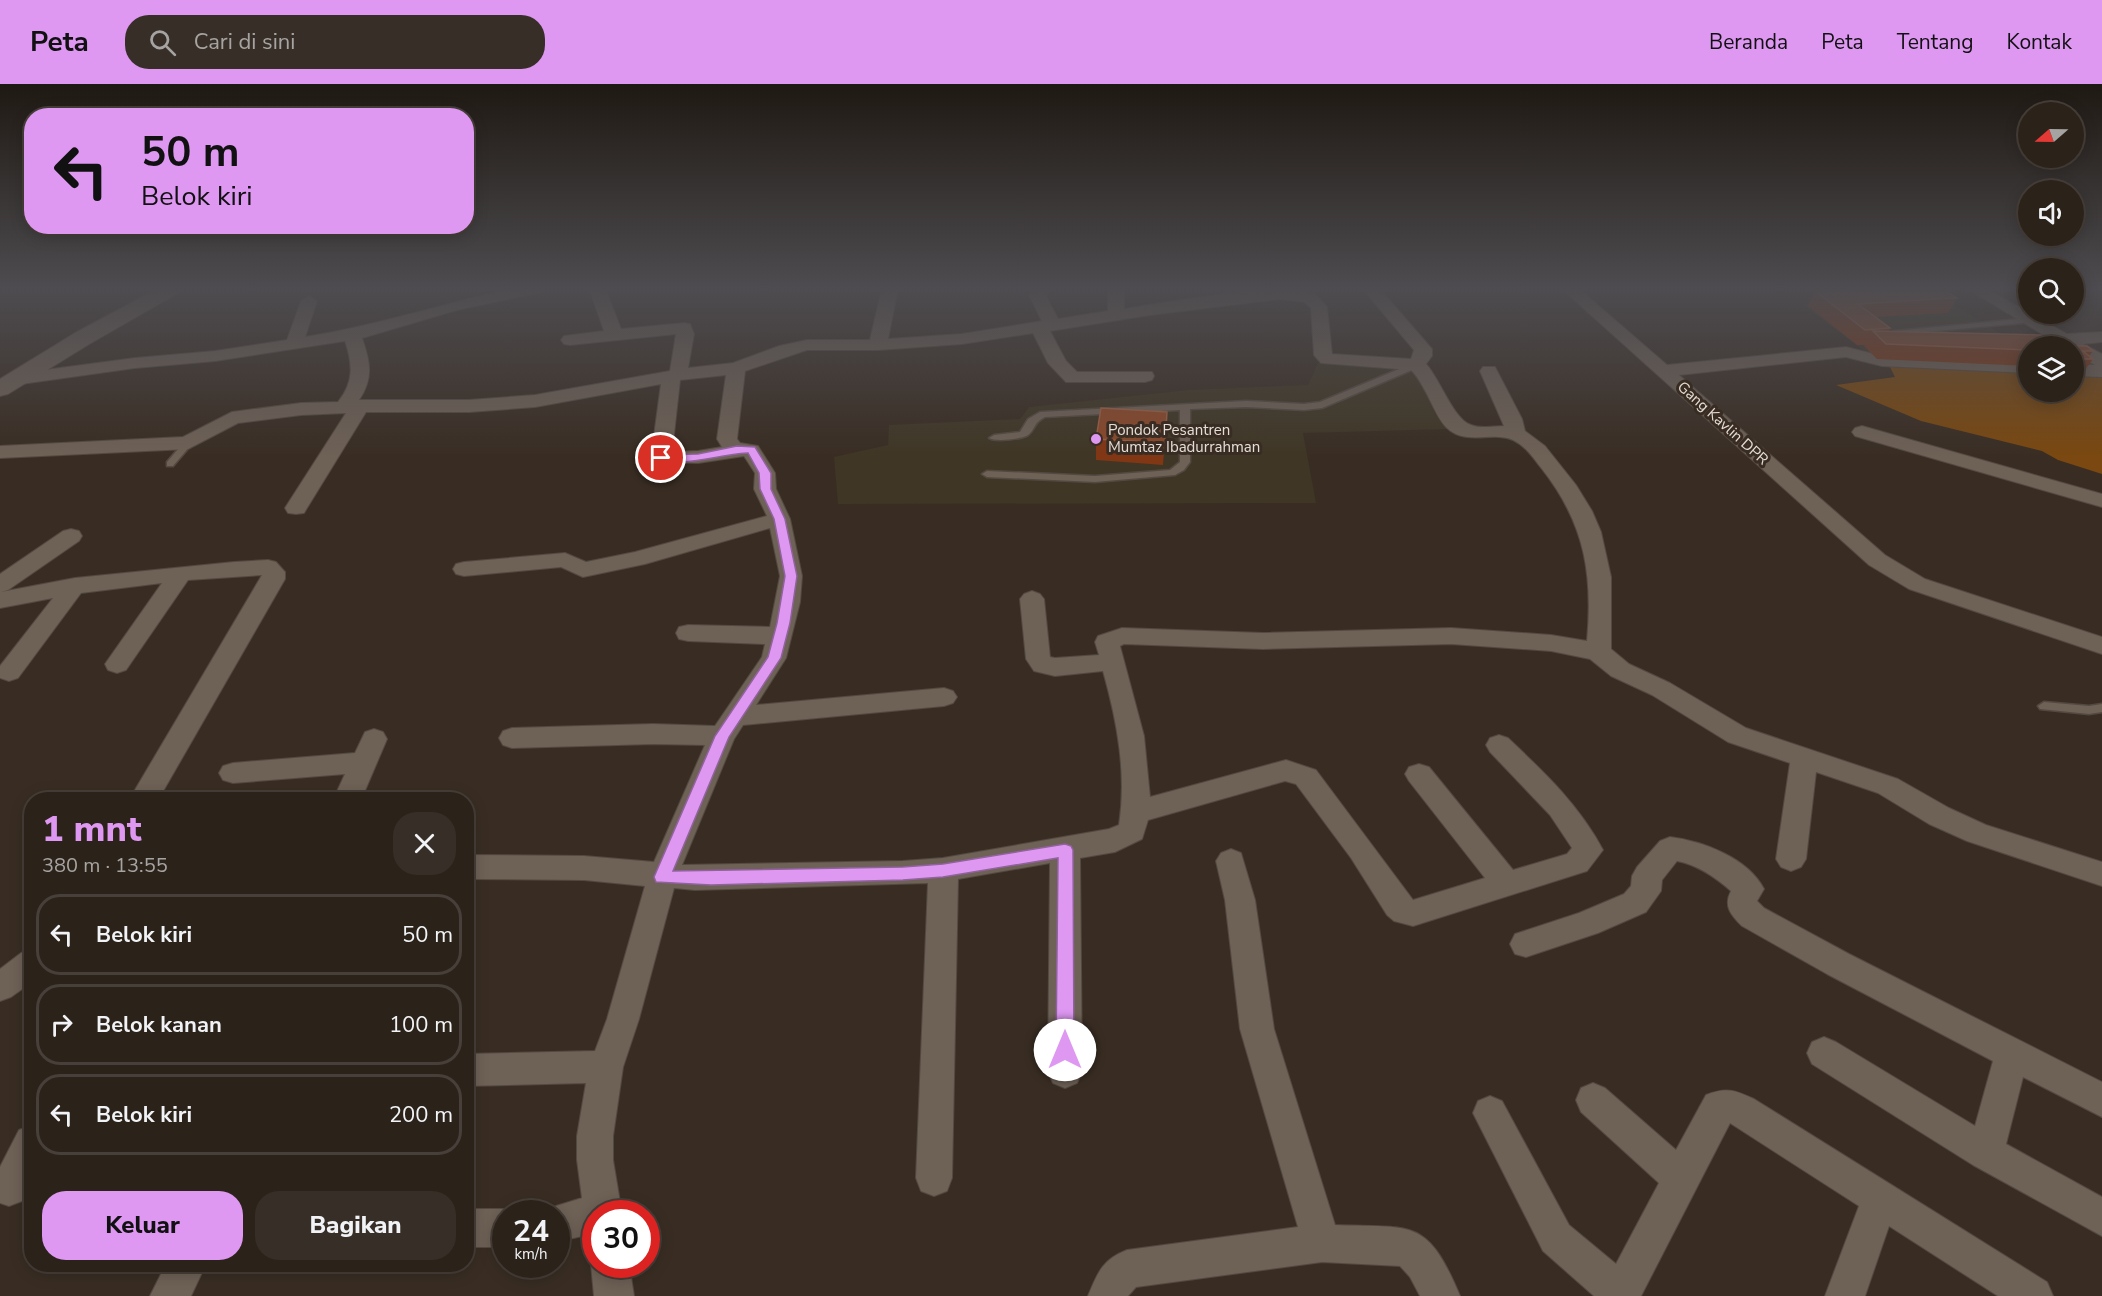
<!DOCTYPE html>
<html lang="id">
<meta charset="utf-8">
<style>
body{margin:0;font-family:"Nunito Sans",sans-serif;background:#372f27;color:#f1f3f6;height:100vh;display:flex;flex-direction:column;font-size:22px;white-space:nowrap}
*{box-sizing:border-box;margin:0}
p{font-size:20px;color:#a6a4a2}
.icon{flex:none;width:33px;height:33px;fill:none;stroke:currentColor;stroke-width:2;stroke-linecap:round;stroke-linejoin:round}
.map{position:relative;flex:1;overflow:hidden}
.sheet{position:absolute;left:24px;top:708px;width:450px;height:480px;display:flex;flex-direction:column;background:#2b221a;border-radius:24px;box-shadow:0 3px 15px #0003,0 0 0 2px #473f39}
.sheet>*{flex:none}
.banner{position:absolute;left:24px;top:24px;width:450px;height:126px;border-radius:24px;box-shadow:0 3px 15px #0003,0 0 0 2px #473f39;background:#de98f2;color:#111;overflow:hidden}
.needle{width:39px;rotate:250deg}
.fabs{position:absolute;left:2018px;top:18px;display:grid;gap:12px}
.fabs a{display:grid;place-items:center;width:66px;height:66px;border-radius:50%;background:#2b221a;box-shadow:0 3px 15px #0003,0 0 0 2px #473f39;font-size:30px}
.speed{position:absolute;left:492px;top:1116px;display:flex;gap:12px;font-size:30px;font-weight:700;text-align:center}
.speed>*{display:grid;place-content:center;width:78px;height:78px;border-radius:50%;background:#2b221a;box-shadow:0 3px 15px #0003,0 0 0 2px #473f39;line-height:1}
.speed small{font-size:15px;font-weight:400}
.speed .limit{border:9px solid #d22;background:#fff;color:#111}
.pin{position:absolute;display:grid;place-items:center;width:51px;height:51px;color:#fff;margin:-26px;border:3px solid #fff;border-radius:50%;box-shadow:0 2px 6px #0007}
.me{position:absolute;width:66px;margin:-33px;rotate:0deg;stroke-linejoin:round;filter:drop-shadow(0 0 4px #0008)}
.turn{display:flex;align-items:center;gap:21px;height:126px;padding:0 18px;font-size:27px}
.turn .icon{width:78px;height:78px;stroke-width:2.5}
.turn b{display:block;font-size:42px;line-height:51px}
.round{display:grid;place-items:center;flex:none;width:63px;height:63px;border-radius:24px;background:#372f27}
.head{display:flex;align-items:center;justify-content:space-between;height:102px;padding:0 18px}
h1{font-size:36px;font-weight:800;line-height:45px;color:#de98f2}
.button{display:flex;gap:12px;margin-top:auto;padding:12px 18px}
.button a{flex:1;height:69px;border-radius:24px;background:#de98f2;color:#111;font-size:24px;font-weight:800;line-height:69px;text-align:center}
.button a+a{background:#372f27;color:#f1f3f6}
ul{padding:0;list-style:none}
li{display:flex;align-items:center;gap:18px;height:81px;margin:0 12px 9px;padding:0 6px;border:3px solid #473f39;border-radius:24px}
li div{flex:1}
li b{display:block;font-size:22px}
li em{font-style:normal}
header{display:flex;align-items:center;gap:36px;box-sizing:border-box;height:84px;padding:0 30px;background:#de98f2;color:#111}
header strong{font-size:28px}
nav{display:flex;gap:33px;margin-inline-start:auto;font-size:21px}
.search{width:420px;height:54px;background:#372f27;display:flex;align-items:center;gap:15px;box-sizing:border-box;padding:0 21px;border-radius:24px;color:#a6a4a2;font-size:22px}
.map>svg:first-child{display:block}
.education{fill:#3f3625}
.green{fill:#7a4810}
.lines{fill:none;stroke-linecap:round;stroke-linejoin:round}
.service-casing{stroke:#534941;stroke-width:3}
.minor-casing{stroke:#534941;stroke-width:2}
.tertiary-casing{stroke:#534941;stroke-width:2}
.service{fill:#6e6156;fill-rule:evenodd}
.minor{fill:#6e6156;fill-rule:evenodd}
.tertiary{fill:#6e6156;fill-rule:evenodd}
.wall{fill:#813614}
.building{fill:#8c4829;stroke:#9a5f44;stroke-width:1.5}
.route{fill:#de98f2;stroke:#90639d;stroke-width:1.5}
.poi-dot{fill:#de98f2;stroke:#392d23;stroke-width:2}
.labels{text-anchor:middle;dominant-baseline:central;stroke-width:6;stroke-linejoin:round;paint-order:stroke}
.far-street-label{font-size:15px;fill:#e5ddd7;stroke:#392d23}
.far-poi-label{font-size:15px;fill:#e5ddd7;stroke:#392d23;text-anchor:start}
</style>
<header>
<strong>Peta</strong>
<div class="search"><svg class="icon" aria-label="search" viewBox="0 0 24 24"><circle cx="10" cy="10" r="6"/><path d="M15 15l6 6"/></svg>Cari di sini</div>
<nav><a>Beranda</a><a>Peta</a><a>Tentang</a><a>Kontak</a></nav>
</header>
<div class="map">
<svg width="2102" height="1212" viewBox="0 0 2102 1212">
<rect width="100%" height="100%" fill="#392d23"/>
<!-- education -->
<g class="education">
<polygon points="1942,213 2028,267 1876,276 1802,220"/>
<polygon points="1318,279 1396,282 1417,286 1450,345 1303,349 1316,419 838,420 834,373 888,361 889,341 1020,335 1029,323 1188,306 1308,301"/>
</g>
<!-- green -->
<polygon class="green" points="1888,279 2028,287 2028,308 2073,308 2073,289 2102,291 2102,390 2058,376 2042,367 1921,337 1836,301 1895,293"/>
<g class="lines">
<defs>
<g id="service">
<polygon points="2030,234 2033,234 2033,238 1894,251 1890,249 1894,247"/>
<path d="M1416,278L1420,281L1419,283L1322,324L1304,326L1246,323L1190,325V378L1184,386L1175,391L1095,398L987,393L982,390L987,387L1095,392L1170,386L1180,378V326L1045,333C1032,340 1036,345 1028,351C1023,355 995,358 989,354L994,351L1020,348L1028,335L1040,328L1246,317L1304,320L1320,318Z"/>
<polygon points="188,356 191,357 191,361 173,382 167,382 167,378 185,357"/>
<polygon points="2044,618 2089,622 2102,620 2102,628 2089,630 2040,625 2038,622"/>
</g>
<g id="minor">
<path d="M515,204H544L542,208L457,226L362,254C370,277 374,294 359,316H469L535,311L670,287L676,250L570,261L564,260L561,256L564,252L604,247L589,204H605L621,245L684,239L690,240L694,250L688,284L733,279L779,262L807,256H870L882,204H898L888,255L962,250L1042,237L1029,211L1036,204H1053L1046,212L1058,235L1108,227V204H1124V225C1160,219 1286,197 1314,210C1319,213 1324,219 1327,223L1332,270L1411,275L1414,266L1362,204H1379L1432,265V272L1426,280C1440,295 1453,335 1471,341C1481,345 1494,342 1504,342L1480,287L1483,283H1495L1522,335L1525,347L1545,362L1576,401L1592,427L1601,448L1611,493V565L1629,580L1670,599L1746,644L1898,695L1949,724L1986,741L2102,778V802L1967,757L1929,740L1878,709L1816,688L1806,775L1801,783L1791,787L1781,783L1776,775L1790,679L1728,658L1652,611L1611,592L1590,575L1551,567L1451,560L1263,565L1124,560L1120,562L1144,652L1150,713L1286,676L1316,686L1413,816L1485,794L1409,697L1405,690L1409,683L1419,680L1429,683L1513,786L1567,770L1572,764L1550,731L1490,668L1486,661L1490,654L1499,651L1508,654C1545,689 1579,721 1603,766L1587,787L1413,842L1394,837L1387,831L1351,774L1296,700L1285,697L1148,736L1142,755L1115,768L1080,774L1082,988L1077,999L1065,1004L1053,999L1048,988L1050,779L958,795L952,1094L947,1107L934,1112L921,1107L916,1094L928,799L695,806L674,804L639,935L623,983L613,1052V1076L622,1130H596V1149L556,1158V1130H541L543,1126L582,1114L577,1076V1052L586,999L466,1002V970L595,967L607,935L645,802L584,796L466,795V771L584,772L654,778L705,661L653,660L512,664L503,661L499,654L503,647L512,644L653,640L715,642L762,573L765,560L688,557L679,555L676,549L679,543L688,541L770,543L780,492L770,444L645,480L583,493L561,483L464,492L456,490L453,485L456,480L464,478L565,469L586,478L635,468L767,432L754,405L755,389L744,372L698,379L654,378L651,374L661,300L535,323L469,328H366L307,424L304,429L296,430L288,429L285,424L346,329L301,331L238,339L188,365L0,374V362L183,353L232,328L301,319L338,318C354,298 353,281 345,257L215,277L135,284L14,301L7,299L5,295L7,291L135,274L215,267L287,256L301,217L309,212L317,217L305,253C376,242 445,219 515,204ZM1281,215L1304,218L1311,224L1314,271L1321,279L1411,286C1427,302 1434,332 1447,344C1466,362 1493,347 1513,356C1526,362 1534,375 1542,385C1585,440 1593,490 1587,557L1551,551L1451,544L1263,549L1122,544L1098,552L1095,558L1099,571L1055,574L1050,573L1044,515L1040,510L1032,507L1024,510L1020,515L1026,575L1034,587L1055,592L1103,587C1117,637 1127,689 1119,741L1109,745L943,774L903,777L682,781L734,655L743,641L944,622L953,619L957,613L953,607L944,604L756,621L786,574L800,518L802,492L790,435L776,405L775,389L758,362L740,359L737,355L745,287L807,266H878L962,260L1033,249L1048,279L1066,298H1145L1152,296L1154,292L1152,288H1077L1066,277L1050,247L1150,231ZM726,291L717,355L722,363L698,367L672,368L680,296Z"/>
<polygon points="1561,204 1578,204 1667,281 1846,263 1882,272 2028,279 2028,289 1882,282 1846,273 1679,291 1885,471 1925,495 2102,553 2102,570 1909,505 1869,481"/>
<polygon points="1966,204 1985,204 2067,250 2102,248 2102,258 2083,260 2102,270 2102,293 2073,292 2073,280 2095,281 2073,269 2073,262 2062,262"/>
<polygon points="1862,342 2102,410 2102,423 1855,352 1852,348 1855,344"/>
<polygon points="71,445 79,447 82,452 79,457 8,506 1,508 75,494 234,478 268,476 276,478 285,488 285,495 158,716 129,716 262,491 188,496 126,586 117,589 108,586 105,580 162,499 81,509 18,594 9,597 0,594 0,582 53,514 0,524 0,490 63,447"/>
<polygon points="374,645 383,648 387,655 361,716 333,716 345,690 233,699 223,696 219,689 223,682 233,679 355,669 365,648"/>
<path d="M1670,753C1703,757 1748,774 1764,805L1757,817L1764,824L1849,870L2102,998V1033L2023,993L2006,1060L2102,1113V1152L1973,1081L1812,980L1807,969L1812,958L1824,953L1836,958L1975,1042L1993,977L1827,890L1742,842C1731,831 1723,822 1731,807C1715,793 1698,781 1677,777L1662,796L1661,807L1646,828L1598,849L1526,873L1515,870L1510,860L1515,850L1579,829L1624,810L1631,802L1632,792L1637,783L1660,757Z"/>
<path d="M1231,765L1241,769L1255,816L1274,945L1335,1141C1413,1144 1427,1133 1460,1212H1420L1410,1193L1400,1182L1322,1178L1136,1203L1128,1212H1088C1098,1188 1102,1176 1127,1166L1298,1143L1240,945L1225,816L1216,777L1221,769Z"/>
<polygon points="32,865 32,898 11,913 0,917 0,885 21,869"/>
<path d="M1593,999L1605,1004L1676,1066L1706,1011C1727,1003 1734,1006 1754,1015L2047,1198L2053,1212H1998L1889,1142L1865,1212H1825L1859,1122L1730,1039L1641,1212H1594L1543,1167L1473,1029L1478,1017L1490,1012L1502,1017L1569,1141L1616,1180L1659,1099L1581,1028L1576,1016L1581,1004Z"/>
<polygon points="32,1041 32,1097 22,1117 9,1122 0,1119 0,1083 19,1046"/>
<polygon points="466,1125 506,1125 516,1130 506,1130 506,1163 466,1163"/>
<polygon points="596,1169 596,1180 629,1180 634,1212 594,1212 591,1180"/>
<polygon points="166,1180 206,1180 191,1212 150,1212"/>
</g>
<polygon id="tertiary" points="159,204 183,204 180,208 91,259 8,310 0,312 0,295 75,249"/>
</defs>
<!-- service casing -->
<use href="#service" class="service-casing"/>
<!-- minor casing -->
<use href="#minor" class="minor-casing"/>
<!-- tertiary casing -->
<use href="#tertiary" class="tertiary-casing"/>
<!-- service -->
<use href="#service" class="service"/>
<!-- minor -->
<use href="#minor" class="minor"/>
<!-- tertiary -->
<use href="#tertiary" class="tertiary"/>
</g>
<!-- wall -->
<g class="wall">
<polygon points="1815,207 1957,214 1948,229 1876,233 1890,244 1889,247 2045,254 2093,267 2089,272 2093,275 2085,286 2073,285 2073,262 2028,262 2028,282 1877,275 1864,262 1865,261 1857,261 1808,222"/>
<polygon points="1167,328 1163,381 1096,376 1096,355"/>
</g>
<!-- building -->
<g class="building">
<polygon points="1876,204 1941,204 1957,214 1858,220 1890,244 1865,246 1815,207"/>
<polygon points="1873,247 2041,251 2054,262 2028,262 2028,266 1886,260"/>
<polygon points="2045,254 2068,255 2077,262 2087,262 2093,267 2083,267 2093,275 2073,275 2073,262 2054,262"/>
<polygon points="1101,324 1167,328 1165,359 1096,355"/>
</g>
<!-- sky -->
<linearGradient id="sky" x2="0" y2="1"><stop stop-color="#1f1913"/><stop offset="0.55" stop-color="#4e4c50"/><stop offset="1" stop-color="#4e4c50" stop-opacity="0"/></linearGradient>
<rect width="2102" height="373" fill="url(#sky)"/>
<!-- route -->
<path class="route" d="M737,362L755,363L771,389V405L785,435L797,492L790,539L781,574L729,653L673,787L903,783L943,780L1065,760L1071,762L1073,766L1074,966L1072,972L1065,974L1059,972L1056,966L1058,774L943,793L903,796L711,801L656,798L654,793L715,652L768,573L777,539L785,492L774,435L760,405L759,389L748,369C727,369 671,386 656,374L661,371L698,370Z"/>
<!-- markers -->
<circle class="poi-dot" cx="1096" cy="355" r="6"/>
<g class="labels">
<!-- far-street labels -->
<g class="far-street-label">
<text transform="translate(1723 339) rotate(42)">Gang Kavlin DPR</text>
</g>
<!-- far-poi labels -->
<g class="far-poi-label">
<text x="1108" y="346">Pondok Pesantren<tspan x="1108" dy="17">Mumtaz Ibadurrahman</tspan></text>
</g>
</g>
</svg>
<div class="fabs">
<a><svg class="needle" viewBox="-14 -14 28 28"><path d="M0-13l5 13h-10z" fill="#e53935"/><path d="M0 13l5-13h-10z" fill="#a6a4a2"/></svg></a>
<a><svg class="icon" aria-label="sound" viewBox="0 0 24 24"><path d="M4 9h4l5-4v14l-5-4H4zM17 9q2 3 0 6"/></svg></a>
<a><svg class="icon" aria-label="search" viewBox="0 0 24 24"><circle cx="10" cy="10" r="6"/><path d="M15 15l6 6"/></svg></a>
<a><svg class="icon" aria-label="layers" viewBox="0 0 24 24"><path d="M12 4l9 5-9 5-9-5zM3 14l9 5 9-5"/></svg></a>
</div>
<div class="speed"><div>24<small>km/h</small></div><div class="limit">30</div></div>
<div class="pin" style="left:661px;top:374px;background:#d93025"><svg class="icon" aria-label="arrive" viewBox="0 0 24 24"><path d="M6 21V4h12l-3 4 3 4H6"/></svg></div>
<svg class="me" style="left:1065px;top:966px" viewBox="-20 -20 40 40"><circle r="19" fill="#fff"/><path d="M0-13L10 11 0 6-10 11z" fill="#de98f2"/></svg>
<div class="banner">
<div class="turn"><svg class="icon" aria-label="left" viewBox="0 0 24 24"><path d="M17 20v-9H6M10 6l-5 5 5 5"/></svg><div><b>50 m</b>Belok kiri</div></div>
</div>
<section class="sheet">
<div class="head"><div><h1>1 mnt</h1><p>380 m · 13:55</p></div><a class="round"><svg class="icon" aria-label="close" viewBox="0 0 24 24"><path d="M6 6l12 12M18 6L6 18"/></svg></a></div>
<ul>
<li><svg class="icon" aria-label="left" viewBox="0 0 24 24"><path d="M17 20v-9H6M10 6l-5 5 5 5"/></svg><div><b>Belok kiri</b></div><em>50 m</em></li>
<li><svg class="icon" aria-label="right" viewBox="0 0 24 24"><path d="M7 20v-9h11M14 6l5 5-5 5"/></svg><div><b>Belok kanan</b></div><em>100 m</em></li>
<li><svg class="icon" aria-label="left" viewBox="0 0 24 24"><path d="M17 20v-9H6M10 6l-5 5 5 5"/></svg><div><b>Belok kiri</b></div><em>200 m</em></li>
</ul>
<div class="button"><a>Keluar</a><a>Bagikan</a></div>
</section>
</div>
